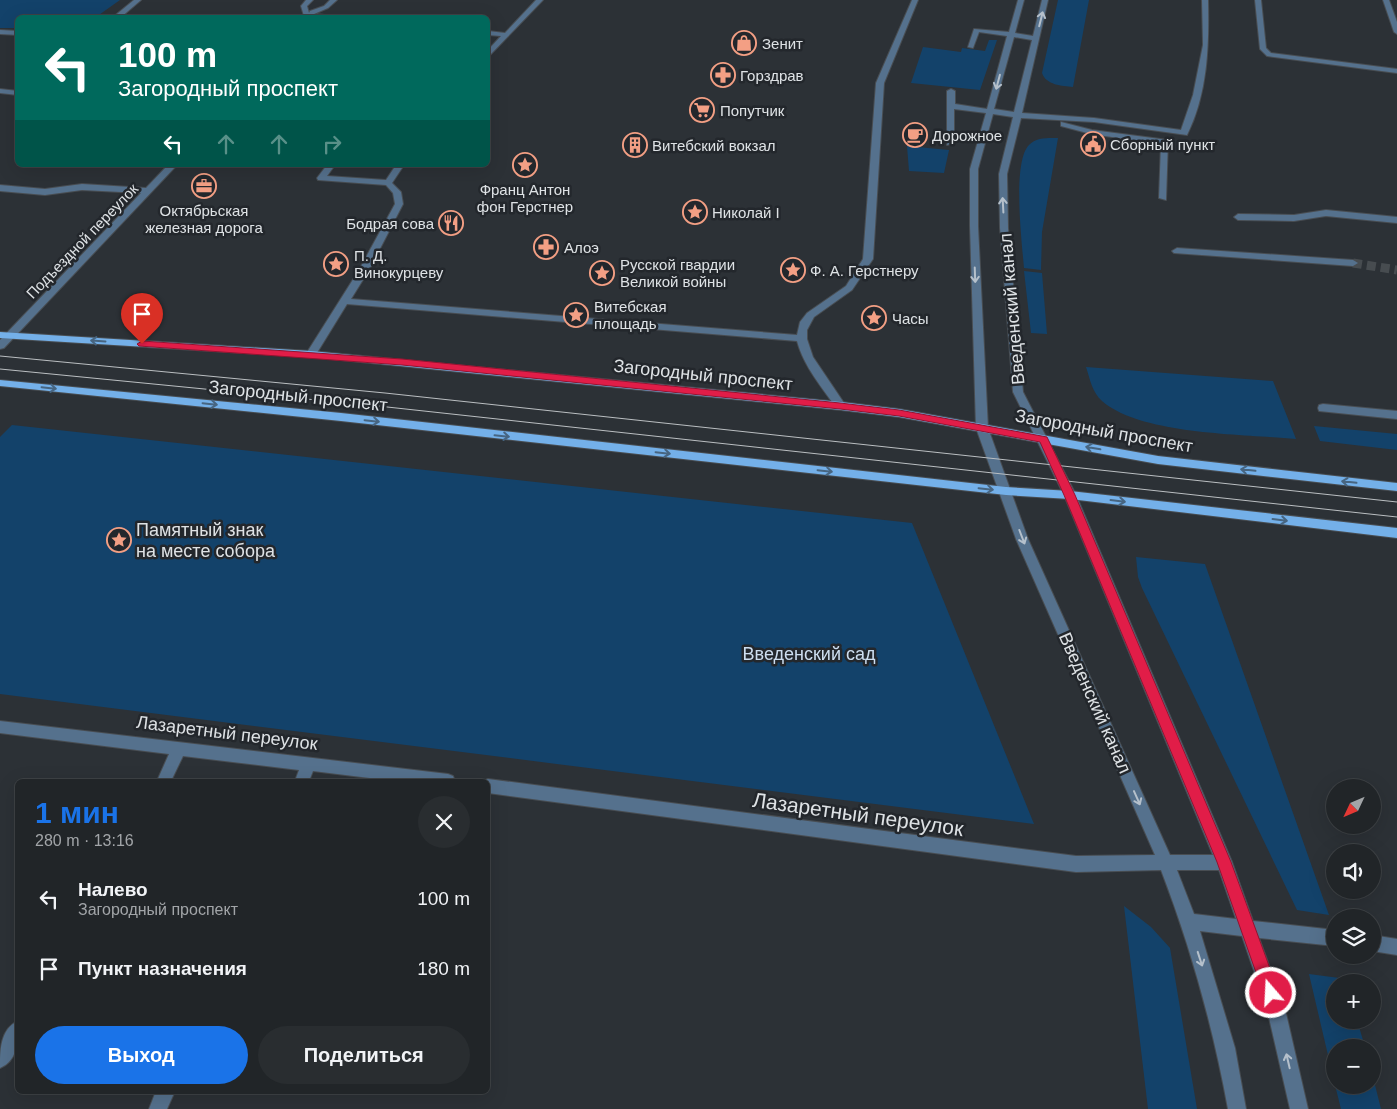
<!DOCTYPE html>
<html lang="ru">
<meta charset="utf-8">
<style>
body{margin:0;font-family:Arial,sans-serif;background:#292d30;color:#f1f3f6;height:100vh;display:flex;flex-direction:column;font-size:19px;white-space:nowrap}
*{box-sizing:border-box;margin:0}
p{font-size:16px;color:#a2a5a8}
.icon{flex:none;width:28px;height:28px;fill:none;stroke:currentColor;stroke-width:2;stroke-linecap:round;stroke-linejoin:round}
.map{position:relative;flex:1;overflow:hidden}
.drawer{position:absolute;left:15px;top:779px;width:475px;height:315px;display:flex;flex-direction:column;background:#212528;border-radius:8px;box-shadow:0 5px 20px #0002,0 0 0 1px #3e4245}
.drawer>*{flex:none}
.guide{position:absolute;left:15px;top:15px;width:475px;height:152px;border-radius:8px;box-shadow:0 5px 20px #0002,0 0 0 1px #3e4245;background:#00695c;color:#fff;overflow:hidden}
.needle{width:32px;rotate:226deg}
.fabs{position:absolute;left:1326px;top:779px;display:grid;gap:10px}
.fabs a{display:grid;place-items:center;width:55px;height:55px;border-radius:50%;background:#212528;box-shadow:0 5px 20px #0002,0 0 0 1px #3e4245;font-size:25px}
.pin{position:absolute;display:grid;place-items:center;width:42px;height:42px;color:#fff;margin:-51px -21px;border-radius:50% 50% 50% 0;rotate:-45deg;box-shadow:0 0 5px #0007}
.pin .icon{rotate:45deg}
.me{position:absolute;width:55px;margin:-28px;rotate:341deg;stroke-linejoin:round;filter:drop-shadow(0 0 4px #0008)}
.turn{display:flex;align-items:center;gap:18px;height:105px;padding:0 20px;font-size:22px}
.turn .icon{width:65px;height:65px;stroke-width:2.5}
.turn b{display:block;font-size:35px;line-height:42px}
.lanes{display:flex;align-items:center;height:48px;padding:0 20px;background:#0003;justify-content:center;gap:25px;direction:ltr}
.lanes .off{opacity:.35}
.round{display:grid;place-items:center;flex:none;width:52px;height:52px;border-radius:26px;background:#292d30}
.overview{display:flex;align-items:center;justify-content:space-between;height:85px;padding:0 20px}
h1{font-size:30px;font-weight:700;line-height:38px;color:#1a73e8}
.action{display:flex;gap:10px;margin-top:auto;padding:10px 20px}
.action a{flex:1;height:58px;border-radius:30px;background:#1a73e8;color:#fff;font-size:20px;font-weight:700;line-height:58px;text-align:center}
.action a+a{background:#292d30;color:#f1f3f6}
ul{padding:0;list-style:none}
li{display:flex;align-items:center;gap:15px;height:70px;padding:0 20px}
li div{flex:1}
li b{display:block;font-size:19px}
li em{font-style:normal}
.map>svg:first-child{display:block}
.green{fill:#13426a}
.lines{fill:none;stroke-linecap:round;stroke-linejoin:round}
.minor-tunnel{stroke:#474c50;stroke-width:9;stroke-dasharray:9 5;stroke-linecap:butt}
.minor-casing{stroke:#484d52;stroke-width:2}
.major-casing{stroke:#484d52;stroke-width:2}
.minor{fill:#55718d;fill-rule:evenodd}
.major{fill:#74b0e9;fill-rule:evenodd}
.tram{stroke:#bbbfc2;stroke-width:1}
.oneway{stroke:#b5c0cb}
.oneway2{stroke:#476581}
.route{fill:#e11d48;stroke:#92132f}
.labels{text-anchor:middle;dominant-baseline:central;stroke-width:5;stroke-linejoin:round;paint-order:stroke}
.far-poi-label{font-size:15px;fill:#dee2e5;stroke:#23272c;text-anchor:start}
.far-street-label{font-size:15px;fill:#dee2e5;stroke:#23272c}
.street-label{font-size:18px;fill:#dee2e5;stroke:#23272c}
.poi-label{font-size:18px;fill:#dee2e5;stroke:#23272c;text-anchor:start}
.park-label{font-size:18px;fill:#cddef0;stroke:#23272c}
.near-street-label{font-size:21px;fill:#dee2e5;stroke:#23272c}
</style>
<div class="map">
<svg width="1397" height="1109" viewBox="0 0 1397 1109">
<rect width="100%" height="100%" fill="#2c3136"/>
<!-- green -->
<g class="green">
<polygon points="0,0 120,0 96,17 18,18 17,28 0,28"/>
<path d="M1058,0H1089L1073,87C1062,86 1046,85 1042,73Z"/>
<polygon points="989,40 997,40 980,90 911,83 923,47 961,52 962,48 985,51"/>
<path d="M1058,138L1042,232L1041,270L1024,268C1022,244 1012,162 1029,145C1036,137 1049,138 1058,138Z"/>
<polygon points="907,146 949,150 944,173 909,171"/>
<polygon points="1024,271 1042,273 1047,334 1031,333"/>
<path d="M1086,367L1273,381L1296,439C1244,434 1141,435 1102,401C1092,392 1090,379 1086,367Z"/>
<polygon points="12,425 912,523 1034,824 0,694 0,437"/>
<polygon points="1314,426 1397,434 1397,450 1320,441"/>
<polygon points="1136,557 1205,564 1329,915 1297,910 1142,588 1138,577"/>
<polygon points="1124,906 1151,927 1170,948 1197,1109 1148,1109"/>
<polygon points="1309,974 1347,979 1348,982 1335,982 1335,1020 1357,1020 1365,1047 1335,1048 1335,1085"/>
<polygon points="1373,1077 1381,1109 1341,1109 1335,1085 1372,1085"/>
</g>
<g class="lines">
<!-- minor-tunnel -->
<polyline class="minor-tunnel" points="1353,263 1397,270"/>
<defs>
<g id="minor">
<polygon points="134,0 141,0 120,18 112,18"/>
<polygon points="306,0 313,0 307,6 309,13 310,11 324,6 330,0 337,0 328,8 314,14 357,18 304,16 301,6"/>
<polygon points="536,0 543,0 490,55 488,56 488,50 501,36 488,35 488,31 505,33"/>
<path d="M912,0H918L884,83L873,259L852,290L814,317L807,330V339L813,357L846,406L845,409H837C822,387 804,367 797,341L347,304L315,356L311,357L306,354L359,270L395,204L393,193L386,185L318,180L317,178L327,165H335L327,176L386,180L396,165H404L392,183L401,192L403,204L369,270L351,299L797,335L800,322L807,313L846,286L863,259L876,83Z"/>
<path d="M1018,0H1024L1015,33L1033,36L1042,0H1048L1022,113L1094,118L1181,130L1193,95L1203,45L1202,0H1208C1209,45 1208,93 1187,135L1094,122L1021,118L1007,174L1008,228L1023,392L1076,495L1232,862L1253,921L1335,930V946L1259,938L1285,1009L1308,1109H1290L1267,1009L1242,936L1200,931L1235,1048L1246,1109H1228C1213,1027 1191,948 1161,870L1076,872L488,793V781H483L488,779L1076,856L1155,855L1016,539L976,428L970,226V169L986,113L954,109V143L947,145V91L951,89L955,91V104L987,109L1007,36L979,32L973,48L968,47L974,29L1009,32ZM1014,37L1032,40L1014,112L994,109ZM993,114L1013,117L999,174L1000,228L1013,392L1064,495L1213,855H1170L1028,539L988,428L978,226V169ZM1177,870H1219L1236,919L1194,914Z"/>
<polygon points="1255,0 1261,0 1266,48 1271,53 1397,69 1397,73 1267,56 1260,49"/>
<polygon points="1383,0 1389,0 1397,22 1397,34 1394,32"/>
<polygon points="0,30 18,31 18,35 0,34"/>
<polygon points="0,89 18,91 18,95 0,93"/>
<polygon points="1061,122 1092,130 1168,140 1166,200 1159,198 1161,144 1091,134 1061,126"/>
<polygon points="168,165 177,165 4,348 0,349 0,340 141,193 82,190 45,195 0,191 0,185 45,189 82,184 146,188"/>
<polygon points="1326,210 1397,217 1397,223 1326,216 1294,221 1238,220 1234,217 1238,214 1294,215"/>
<polygon points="1177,248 1353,260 1358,263 1353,266 1174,253 1172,251"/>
<polygon points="1323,404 1397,411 1397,419 1319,411 1318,408 1319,405"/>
<polygon points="0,721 448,774 453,776 455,781 394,781 313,771 309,781 295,781 299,770 183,756 171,781 157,781 169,754 0,733"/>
<polygon points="1372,935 1397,939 1397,955 1372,951"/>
<path d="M18,1021C18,1039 19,1060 0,1068C0,1051 0,1029 18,1021Z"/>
<polygon points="156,1091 175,1091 167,1109 149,1109"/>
</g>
<g id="major">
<polygon points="0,332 311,351 841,402 899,409 1158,456 1397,483 1397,491 1158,464 899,417 841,410 311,357 0,338"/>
<polygon points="0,380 341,413 1006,487 1070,491 1397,528 1397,538 1070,499 1006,495 341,421 0,386"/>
</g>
</defs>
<!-- minor casing -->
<use href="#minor" class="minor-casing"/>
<!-- major casing -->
<use href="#major" class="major-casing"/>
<!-- minor -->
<use href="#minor" class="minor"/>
<!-- major -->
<use href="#major" class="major"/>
<!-- tram -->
<g class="tram">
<polyline points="0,356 385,393 1397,502"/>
<polyline points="0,369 378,406 1397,517"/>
</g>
</g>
<!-- one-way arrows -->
<defs><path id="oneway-shaft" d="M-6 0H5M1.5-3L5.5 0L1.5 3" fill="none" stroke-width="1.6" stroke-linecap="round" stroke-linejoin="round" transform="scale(1.25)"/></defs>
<g class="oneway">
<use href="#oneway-shaft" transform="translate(1041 19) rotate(-76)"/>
<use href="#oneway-shaft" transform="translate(998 82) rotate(105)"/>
<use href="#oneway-shaft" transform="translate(1003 205) rotate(-93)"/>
<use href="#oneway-shaft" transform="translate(975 275) rotate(88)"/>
<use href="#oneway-shaft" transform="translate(1022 537) rotate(69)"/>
<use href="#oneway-shaft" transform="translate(1137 798) rotate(66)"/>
<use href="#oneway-shaft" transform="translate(1200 959) rotate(72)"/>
<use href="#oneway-shaft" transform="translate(1288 1061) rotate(-103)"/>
</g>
<g class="oneway2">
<use href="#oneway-shaft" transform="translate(98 341) rotate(-176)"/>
<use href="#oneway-shaft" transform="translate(49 388) rotate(6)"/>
<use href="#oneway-shaft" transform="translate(210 404) rotate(6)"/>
<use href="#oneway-shaft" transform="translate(372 421) rotate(6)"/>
<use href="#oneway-shaft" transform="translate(502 436) rotate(6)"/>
<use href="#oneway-shaft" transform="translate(1093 448) rotate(-170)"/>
<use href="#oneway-shaft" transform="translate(663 453) rotate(6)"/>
<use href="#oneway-shaft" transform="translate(1248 470) rotate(-174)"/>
<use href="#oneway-shaft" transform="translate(825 471) rotate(6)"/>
<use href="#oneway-shaft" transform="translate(1349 482) rotate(-174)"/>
<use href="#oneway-shaft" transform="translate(986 489) rotate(6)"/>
<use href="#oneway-shaft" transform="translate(1118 501) rotate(7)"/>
<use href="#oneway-shaft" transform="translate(1280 520) rotate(7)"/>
</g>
<!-- route -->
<polygon class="route" points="142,341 402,359 840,403 899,410 1047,437 1075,495 1231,862 1279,993 1276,998 1271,1000 1265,998 1217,862 1064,495 1040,442 899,416 840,409 402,365 139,346 137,344"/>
<!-- icons -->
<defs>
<symbol id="shop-ring" viewBox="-11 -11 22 22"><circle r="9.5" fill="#23272c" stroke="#f39f84" stroke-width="1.5"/><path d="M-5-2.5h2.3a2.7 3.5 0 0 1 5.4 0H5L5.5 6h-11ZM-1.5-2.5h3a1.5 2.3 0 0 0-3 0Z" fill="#f39f84"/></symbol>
<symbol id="pharmacy-ring" viewBox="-11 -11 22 22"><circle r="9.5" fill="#23272c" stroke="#f39f84" stroke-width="1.5"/><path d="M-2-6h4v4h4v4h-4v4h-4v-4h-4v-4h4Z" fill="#f39f84"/></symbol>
<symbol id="supermarket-ring" viewBox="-11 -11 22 22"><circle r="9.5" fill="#23272c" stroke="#f39f84" stroke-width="1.5"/><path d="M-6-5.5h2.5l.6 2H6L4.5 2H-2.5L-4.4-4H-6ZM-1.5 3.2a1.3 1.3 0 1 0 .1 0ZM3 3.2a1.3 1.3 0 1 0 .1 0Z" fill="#f39f84"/></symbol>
<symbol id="cafe-ring" viewBox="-11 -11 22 22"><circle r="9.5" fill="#23272c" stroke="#f39f84" stroke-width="1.5"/><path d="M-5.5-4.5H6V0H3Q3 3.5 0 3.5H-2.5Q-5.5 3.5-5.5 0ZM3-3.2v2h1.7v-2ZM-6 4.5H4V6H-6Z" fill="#f39f84"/></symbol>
<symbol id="civic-ring" viewBox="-11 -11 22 22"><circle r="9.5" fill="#23272c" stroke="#f39f84" stroke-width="1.5"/><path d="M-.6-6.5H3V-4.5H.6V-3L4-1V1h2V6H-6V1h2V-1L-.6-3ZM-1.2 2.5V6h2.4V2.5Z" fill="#f39f84"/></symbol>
<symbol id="building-ring" viewBox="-11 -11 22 22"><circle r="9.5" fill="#23272c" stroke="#f39f84" stroke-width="1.5"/><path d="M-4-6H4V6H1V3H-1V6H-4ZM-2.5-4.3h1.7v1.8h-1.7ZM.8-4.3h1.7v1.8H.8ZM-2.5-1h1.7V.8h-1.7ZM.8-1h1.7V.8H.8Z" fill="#f39f84"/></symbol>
<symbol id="sight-ring" viewBox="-11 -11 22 22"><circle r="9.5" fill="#23272c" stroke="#f39f84" stroke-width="1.5"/><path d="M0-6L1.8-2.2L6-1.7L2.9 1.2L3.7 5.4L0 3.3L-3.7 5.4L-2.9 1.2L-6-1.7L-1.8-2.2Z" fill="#f39f84"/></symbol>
<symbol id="office-ring" viewBox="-11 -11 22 22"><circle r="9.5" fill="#23272c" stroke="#f39f84" stroke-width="1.5"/><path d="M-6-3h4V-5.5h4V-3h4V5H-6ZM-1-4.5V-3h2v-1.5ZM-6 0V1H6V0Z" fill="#f39f84"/></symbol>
<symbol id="restaurant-ring" viewBox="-11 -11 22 22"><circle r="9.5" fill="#23272c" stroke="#f39f84" stroke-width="1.5"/><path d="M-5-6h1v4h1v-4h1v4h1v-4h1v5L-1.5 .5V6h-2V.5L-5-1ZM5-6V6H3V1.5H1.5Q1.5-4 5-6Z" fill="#f39f84"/></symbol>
</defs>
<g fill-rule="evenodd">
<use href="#shop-ring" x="730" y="29" width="28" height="28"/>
<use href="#pharmacy-ring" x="709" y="61" width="28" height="28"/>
<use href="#supermarket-ring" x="688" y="96" width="28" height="28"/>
<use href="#cafe-ring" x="901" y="121" width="28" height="28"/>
<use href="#civic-ring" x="1079" y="130" width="28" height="28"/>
<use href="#building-ring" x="621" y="131" width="28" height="28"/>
<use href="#sight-ring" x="511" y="151" width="28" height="28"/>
<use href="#office-ring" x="190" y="172" width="28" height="28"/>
<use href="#sight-ring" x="681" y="198" width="28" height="28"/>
<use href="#restaurant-ring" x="437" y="209" width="28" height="28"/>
<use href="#pharmacy-ring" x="532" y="233" width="28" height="28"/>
<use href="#sight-ring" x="322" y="250" width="28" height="28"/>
<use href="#sight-ring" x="779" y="256" width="28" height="28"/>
<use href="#sight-ring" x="588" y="259" width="28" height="28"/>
<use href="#sight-ring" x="562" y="301" width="28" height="28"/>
<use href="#sight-ring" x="860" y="304" width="28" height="28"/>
<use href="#sight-ring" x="105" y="526" width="28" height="28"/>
</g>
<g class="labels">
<!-- far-poi labels -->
<g class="far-poi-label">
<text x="762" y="43">Зенит</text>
<text x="740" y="75">Горздрав</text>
<text x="720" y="110">Попутчик</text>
<text x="932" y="135">Дорожное</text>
<text x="1110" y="144">Сборный пункт</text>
<text x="652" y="145">Витебский вокзал</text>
<text x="525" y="189" text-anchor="middle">Франц Антон<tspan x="525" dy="17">фон Герстнер</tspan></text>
<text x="204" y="210" text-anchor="middle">Октябрьская<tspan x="204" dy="17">железная дорога</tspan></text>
<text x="712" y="212">Николай I</text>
<text x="434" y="223" text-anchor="end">Бодрая сова</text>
<text x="564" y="247">Алоэ</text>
<text x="354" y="255">П. Д.<tspan x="354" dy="17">Винокурцеву</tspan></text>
<text x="620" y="264">Русской гвардии<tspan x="620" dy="17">Великой войны</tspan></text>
<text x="810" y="270">Ф. А. Герстнеру</text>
<text x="594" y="306">Витебская<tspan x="594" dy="17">площадь</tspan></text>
<text x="892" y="318">Часы</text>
</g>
<!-- far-street labels -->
<g class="far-street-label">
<text transform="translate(82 241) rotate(-46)">Подъездной переулок</text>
</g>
<!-- street labels -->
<g class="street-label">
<text transform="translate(1012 309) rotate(-95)">Введенский канал</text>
<text transform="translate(703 375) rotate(6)">Загородный проспект</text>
<text transform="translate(298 396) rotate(6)">Загородный проспект</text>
<text transform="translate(1104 431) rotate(10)">Загородный проспект</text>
<text transform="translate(1095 703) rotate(66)">Введенский канал</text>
<text transform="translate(227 733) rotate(7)">Лазаретный переулок</text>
</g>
<!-- poi labels -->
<g class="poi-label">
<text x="136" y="530">Памятный знак<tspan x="136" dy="21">на месте собора</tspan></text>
</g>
<!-- park labels -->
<g class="park-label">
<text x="809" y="654">Введенский сад</text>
</g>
<!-- near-street labels -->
<g class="near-street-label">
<text transform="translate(858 814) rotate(8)">Лазаретный переулок</text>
</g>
</g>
</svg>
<div class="fabs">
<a><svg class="needle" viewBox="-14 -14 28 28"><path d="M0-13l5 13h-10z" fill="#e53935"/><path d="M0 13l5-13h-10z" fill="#a2a5a8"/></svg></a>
<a><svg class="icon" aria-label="sound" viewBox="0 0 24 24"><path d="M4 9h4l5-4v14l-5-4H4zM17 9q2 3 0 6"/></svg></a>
<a><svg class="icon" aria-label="layers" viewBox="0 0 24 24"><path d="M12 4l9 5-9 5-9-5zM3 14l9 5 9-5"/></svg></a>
<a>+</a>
<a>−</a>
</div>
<div class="pin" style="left:142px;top:344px;background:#d93025"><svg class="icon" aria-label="arrive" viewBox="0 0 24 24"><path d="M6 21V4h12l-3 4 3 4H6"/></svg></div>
<svg class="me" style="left:1271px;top:993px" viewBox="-20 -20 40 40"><circle r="17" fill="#e11d48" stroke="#fff" stroke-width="3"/><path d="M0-11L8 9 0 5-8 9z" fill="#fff"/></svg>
<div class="guide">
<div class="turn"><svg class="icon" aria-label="left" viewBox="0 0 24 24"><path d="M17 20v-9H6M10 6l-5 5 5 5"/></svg><div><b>100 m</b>Загородный проспект</div></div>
<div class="lanes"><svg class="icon" aria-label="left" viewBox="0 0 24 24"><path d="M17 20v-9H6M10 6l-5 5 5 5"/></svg><svg class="icon off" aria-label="ahead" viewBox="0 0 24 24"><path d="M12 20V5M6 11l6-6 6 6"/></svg><svg class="icon off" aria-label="ahead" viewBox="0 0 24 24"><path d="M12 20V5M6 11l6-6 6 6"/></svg><svg class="icon off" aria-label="right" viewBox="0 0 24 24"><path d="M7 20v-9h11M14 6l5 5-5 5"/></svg></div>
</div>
<section class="drawer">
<div class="overview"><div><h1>1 мин</h1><p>280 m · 13:16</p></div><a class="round"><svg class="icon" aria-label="close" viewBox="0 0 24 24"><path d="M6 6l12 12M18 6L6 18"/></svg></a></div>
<ul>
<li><svg class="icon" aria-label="left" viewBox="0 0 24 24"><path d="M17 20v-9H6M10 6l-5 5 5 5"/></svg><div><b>Налево</b><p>Загородный проспект</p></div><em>100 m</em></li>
<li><svg class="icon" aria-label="arrive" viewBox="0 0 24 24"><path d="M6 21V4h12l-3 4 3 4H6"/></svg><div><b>Пункт назначения</b></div><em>180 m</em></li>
</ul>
<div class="action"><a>Выход</a><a>Поделиться</a></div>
</section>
</div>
